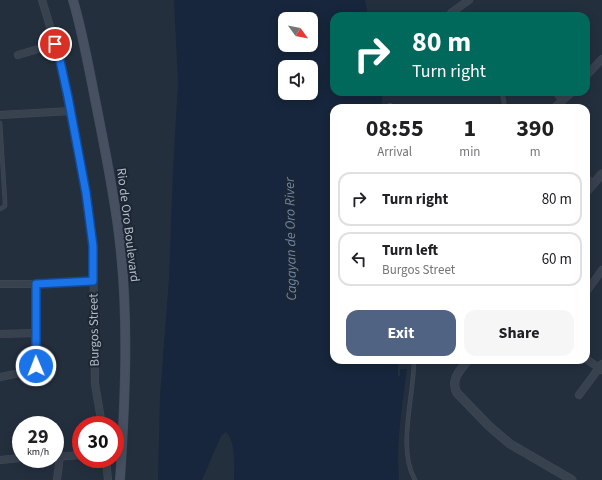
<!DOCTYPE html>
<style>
body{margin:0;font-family:"Source Sans 3",sans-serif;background:#f6f6f6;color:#202124;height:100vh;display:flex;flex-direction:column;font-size:15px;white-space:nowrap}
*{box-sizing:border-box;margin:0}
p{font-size:13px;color:#757577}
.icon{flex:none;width:22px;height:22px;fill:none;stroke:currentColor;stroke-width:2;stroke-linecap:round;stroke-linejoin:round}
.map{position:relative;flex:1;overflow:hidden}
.panel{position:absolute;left:330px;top:104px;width:260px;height:260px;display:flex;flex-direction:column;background:#fff;border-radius:12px;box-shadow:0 2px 10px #0003}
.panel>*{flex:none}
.banner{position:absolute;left:330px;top:12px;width:260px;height:84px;border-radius:12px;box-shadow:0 2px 10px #0003;background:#00695c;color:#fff;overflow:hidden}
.needle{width:26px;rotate:123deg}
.tools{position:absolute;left:278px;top:12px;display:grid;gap:8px}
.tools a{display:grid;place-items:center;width:40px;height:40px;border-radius:8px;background:#fff;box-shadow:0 2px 10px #0003;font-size:20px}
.speed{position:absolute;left:12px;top:416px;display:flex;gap:8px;font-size:20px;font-weight:700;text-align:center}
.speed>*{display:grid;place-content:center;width:52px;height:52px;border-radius:50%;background:#fff;box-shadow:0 2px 10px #0003;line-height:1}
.speed small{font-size:10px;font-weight:400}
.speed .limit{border:6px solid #d22;background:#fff;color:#111}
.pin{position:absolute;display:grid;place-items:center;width:34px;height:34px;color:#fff;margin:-17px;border:2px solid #fff;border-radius:50%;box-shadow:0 1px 4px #0007}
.me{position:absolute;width:44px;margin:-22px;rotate:359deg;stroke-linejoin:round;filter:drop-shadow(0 0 3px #0008)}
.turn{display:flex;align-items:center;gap:14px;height:84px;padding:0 16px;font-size:18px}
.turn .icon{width:52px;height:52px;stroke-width:2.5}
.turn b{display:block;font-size:28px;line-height:34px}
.eta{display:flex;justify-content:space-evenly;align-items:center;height:68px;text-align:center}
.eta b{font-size:24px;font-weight:700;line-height:28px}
.cta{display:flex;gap:8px;margin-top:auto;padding:8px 16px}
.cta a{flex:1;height:46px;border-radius:12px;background:#506383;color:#fff;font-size:16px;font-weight:700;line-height:46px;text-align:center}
.cta a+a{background:#f6f6f6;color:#202124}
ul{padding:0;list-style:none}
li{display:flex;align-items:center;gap:12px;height:54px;margin:0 8px 6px;padding:0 8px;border:2px solid #e0e0e0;border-radius:12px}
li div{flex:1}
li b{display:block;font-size:15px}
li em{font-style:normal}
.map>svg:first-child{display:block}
.water{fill:#17263c;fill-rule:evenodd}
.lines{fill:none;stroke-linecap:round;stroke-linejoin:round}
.service-casing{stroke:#414a57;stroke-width:4.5}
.minor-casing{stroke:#414a57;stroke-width:8}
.tertiary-casing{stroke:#414a57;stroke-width:9}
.secondary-casing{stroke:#414a57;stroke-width:10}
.service{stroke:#38414e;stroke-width:3.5}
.minor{stroke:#38414e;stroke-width:7}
.tertiary{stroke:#38414e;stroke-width:8}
.secondary{stroke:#465061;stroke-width:9}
.route-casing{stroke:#114b97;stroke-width:10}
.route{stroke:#1a73e8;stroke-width:7}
.labels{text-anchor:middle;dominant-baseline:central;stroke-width:4;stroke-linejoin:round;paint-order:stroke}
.street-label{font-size:13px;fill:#b4bcc9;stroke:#1d2633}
.water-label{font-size:14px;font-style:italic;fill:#6d86a8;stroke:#1d2633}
</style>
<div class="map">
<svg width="602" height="480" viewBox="0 0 602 480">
<rect width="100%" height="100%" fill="#242f3e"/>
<!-- water -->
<path class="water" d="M174,0H365L368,16H334V92H383L381,108H334V360H398V376H400V369H407C402,406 396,442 399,480H234C234,468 236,441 226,432L221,436L202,480H158L160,396L169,279L173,169L178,83ZM285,19H311V45H285ZM285,67H311V93H285Z"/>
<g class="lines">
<defs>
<g id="service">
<polyline points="502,92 505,108"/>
<polyline points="0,123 5,202 5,206 0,209"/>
<polyline points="586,176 594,182"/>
<path d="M414,360C414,396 397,449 415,480"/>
</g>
<g id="minor">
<polyline points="42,0 59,56 86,193 93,246 95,384 102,425"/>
<polyline points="451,13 469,0"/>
<polyline points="18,55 55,44"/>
<polyline points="586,76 602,59"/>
<polyline points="556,92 563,100"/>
<polyline points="390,107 391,108"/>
<polyline points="554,108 572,92"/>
<polyline points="0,115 71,111"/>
<polyline points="0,284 36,284 93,281"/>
<polyline points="586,292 602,270"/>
<polyline points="0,334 36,333"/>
<polyline points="586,359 602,370"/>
<polyline points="0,377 34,370 36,366 36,284"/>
<polyline points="579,395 602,364"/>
<polyline points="55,457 81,455"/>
<polyline points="106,459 108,480"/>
<polyline points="0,460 21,458"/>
<polyline points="57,480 60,456"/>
</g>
<g id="tertiary">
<polyline points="586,192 602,174"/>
<path d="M468,360C460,370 450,380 457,393L489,426L510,444L572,480"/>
</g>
<path id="secondary" d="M73,0C83,34 89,69 96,104C105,150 115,197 120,244C129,322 125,402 120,480"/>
</defs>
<!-- service casing -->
<use href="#service" class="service-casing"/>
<!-- minor casing -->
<use href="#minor" class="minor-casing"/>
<!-- tertiary casing -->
<use href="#tertiary" class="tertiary-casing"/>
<!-- secondary casing -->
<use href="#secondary" class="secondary-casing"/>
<!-- service -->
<use href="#service" class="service"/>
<!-- minor -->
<use href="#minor" class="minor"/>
<!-- tertiary -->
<use href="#tertiary" class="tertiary"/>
<!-- secondary -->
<use href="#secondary" class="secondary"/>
</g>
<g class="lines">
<defs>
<polyline id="route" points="36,366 36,284 93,281 93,246 86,193 68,97 59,56 55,44"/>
</defs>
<!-- route casing -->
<use href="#route" class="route-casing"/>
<!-- route -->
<use href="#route" class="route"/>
</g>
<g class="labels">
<!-- street labels -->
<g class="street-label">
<text transform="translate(128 225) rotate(83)">Rio de Oro Boulevard</text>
<text transform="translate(94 330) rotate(-91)">Burgos Street</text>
</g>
<!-- water labels -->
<g class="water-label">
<text transform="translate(291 239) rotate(-91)">Cagayan de Oro River</text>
</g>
</g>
</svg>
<div class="tools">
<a><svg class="needle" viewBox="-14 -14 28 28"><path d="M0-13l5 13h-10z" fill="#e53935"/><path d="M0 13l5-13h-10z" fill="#757577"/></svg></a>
<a><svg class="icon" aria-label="sound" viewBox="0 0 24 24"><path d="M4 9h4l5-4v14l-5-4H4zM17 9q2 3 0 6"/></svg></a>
</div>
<div class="speed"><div>29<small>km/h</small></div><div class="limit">30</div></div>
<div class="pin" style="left:55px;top:44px;background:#d93025"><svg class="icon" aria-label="arrive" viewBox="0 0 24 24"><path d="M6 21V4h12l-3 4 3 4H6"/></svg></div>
<svg class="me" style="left:36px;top:366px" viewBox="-20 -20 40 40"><circle r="17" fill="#1a73e8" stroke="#fff" stroke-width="3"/><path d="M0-11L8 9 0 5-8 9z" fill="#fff"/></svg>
<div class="banner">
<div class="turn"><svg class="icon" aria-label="right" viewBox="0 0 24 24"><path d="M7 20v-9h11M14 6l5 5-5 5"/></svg><div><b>80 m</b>Turn right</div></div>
</div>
<section class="panel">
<div class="eta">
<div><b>08:55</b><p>Arrival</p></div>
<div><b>1</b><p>min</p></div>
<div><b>390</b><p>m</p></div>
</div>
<ul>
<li><svg class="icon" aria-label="right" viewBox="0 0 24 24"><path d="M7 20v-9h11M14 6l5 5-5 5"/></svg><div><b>Turn right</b></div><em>80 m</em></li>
<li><svg class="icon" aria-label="left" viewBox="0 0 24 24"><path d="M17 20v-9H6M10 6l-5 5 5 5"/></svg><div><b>Turn left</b><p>Burgos Street</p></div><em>60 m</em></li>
</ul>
<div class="cta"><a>Exit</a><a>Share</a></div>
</section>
</div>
